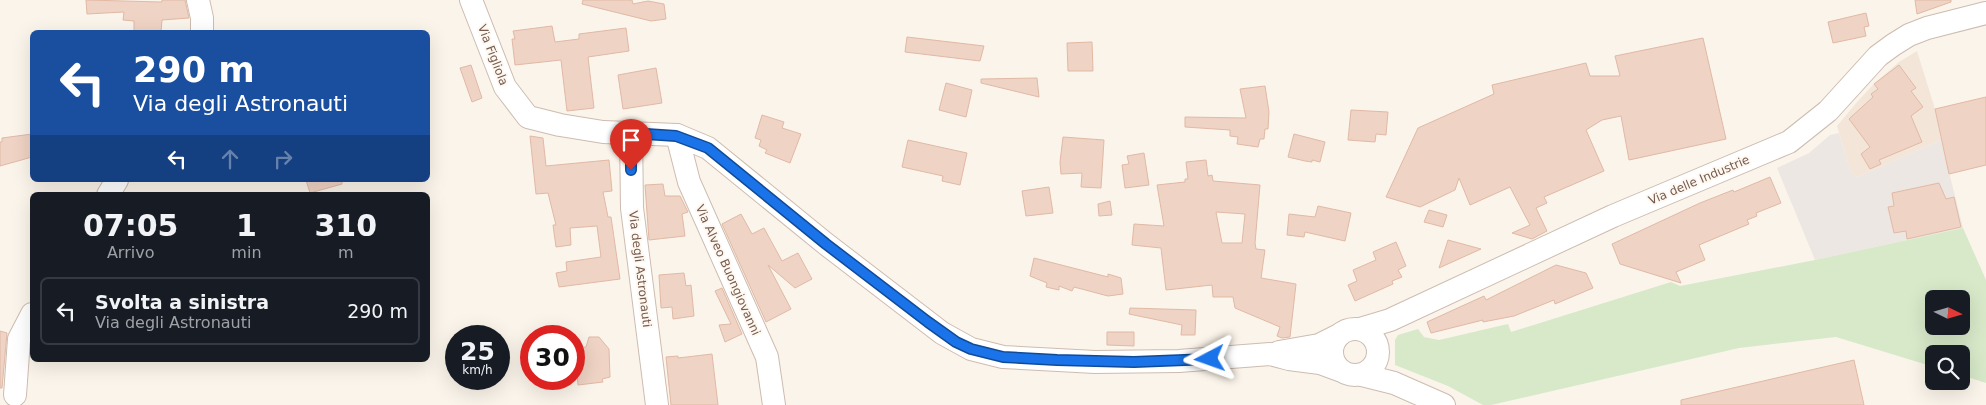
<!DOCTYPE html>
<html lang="it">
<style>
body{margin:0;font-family:"DejaVu Sans",sans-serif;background:#20242c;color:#f1f3f6;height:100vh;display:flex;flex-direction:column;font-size:19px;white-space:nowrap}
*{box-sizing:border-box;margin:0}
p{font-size:16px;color:#9ea1a6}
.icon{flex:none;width:28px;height:28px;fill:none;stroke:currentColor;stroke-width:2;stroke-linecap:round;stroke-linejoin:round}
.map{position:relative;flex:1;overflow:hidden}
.side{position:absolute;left:30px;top:192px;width:400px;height:170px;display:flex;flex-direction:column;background:#171b24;border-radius:8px;box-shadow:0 5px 20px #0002}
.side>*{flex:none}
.top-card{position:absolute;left:30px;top:30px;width:400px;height:152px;border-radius:8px;box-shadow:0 5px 20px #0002;background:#1a4fa0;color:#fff;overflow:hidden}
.needle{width:32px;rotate:95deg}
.tools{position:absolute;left:1925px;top:290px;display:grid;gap:10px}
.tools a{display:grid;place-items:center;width:45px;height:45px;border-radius:8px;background:#171b24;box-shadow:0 5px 20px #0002;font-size:25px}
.speed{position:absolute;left:445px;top:325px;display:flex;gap:10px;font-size:25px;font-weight:700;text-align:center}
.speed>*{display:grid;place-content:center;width:65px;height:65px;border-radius:50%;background:#171b24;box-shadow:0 5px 20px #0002;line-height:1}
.speed small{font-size:12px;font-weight:400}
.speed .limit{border:8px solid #d22;background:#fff;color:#111}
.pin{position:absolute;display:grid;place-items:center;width:42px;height:42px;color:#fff;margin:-51px -21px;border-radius:50% 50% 50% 0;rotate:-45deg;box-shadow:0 0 5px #0007}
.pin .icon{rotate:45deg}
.me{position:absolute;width:55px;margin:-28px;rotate:266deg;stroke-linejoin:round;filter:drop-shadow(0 0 4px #0008)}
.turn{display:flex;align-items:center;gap:18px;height:105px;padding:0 20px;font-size:22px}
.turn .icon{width:65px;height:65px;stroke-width:2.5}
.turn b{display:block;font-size:35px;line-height:42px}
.lanes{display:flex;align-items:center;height:48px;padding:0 20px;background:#0003;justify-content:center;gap:25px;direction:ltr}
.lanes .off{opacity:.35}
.eta{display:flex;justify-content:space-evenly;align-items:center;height:85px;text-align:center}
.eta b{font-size:30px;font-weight:700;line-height:35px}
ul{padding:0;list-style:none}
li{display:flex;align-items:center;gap:15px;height:68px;margin:0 10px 8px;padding:0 10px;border:2px solid #363941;border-radius:8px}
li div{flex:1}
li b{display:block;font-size:19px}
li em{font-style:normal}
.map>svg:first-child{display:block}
.residential{fill:#f3e6d9}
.industrial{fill:#ede7e3}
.green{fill:#d7e9c9;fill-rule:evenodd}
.building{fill:#efd3c4;stroke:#e1b9a5;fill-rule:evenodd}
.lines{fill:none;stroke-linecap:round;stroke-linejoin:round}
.minor-casing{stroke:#cdbcb0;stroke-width:24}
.minor{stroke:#fff;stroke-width:22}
.route-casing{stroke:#114b97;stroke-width:12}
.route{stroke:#1a73e8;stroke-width:9}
.labels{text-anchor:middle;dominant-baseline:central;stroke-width:4;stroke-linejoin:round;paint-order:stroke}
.street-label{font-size:12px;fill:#755b4f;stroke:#fef8f1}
</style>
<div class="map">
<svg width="1986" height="405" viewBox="0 0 1986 405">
<rect width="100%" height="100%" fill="#fbf4ea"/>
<!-- residential -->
<polygon class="residential" points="1917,51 1935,109 1941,140 1857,177 1851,172 1837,126 1858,101 1874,84 1899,62"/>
<!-- industrial -->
<polygon class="industrial" points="1839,133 1851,172 1857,177 1941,140 1963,228 1815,260 1777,168 1809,153 1830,135"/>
<!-- green -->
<path class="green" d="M1963,228L1986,280V383L1961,375V354H1934V367L1836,337L1739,348L1491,405H1483L1448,386L1395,365V340L1398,335L1418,329L1424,337L1439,340L1508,324L1511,332L1671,282L1680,286L1815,260ZM1934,299H1961V326H1934Z"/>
<!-- building -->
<g class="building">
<polygon points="86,0 162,2 162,0 185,0 189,18 162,20 161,32 134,32 134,21 123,20 124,12 87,14"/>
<polygon points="583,0 632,0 633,4 648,1 664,4 666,19 651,21 582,4"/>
<polygon points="1915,0 1951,0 1951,2 1917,14"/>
<polygon points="1866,13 1869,26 1864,27 1866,36 1833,43 1828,22"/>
<polygon points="552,26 555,42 579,39 579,34 626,28 629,51 588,57 594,108 567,111 561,60 515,65 512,39 515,39 513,31"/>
<polygon points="907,37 984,46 980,61 905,52"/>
<polygon points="1703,38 1726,139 1629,160 1621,116 1602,120 1586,130 1604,171 1544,197 1547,203 1536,208 1547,231 1532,239 1512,233 1530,225 1510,187 1470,205 1459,178 1455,190 1420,207 1386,197 1418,128 1494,94 1492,85 1586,63 1590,76 1620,76 1615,56"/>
<polygon points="1092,42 1093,71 1068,71 1067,43"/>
<polygon points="471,65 482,98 472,102 460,68"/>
<polygon points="1899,65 1916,88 1911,91 1923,107 1911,116 1922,142 1879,160 1881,164 1870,169 1861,154 1870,147 1849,119 1873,97 1871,94 1878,89 1874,84"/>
<polygon points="656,68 662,103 623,109 618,75"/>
<polygon points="1037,78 1039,97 981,83 981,79"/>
<polygon points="946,83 972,90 966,117 939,110"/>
<polygon points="1265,86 1269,112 1268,129 1265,129 1264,139 1260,139 1258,147 1237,144 1238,137 1230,136 1230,130 1185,127 1185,117 1246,118 1240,89"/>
<polygon points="1986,97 1986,165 1949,174 1935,109"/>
<polygon points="1351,110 1388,112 1386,135 1376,134 1375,142 1348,140"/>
<polygon points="762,115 784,122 782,128 801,134 790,163 765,153 767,150 759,146 761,140 755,138"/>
<polygon points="32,134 32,157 0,166 0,142 2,142 2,138"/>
<polygon points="1294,134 1325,142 1320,162 1312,160 1312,162 1305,161 1288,157"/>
<polygon points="530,136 543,138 546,166 609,160 612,191 603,192 608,217 611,217 620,279 559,287 556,273 567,271 566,262 601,257 597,226 570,228 571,245 556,247 553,225 556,225 548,193 536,194"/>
<polygon points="1063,137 1104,140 1101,188 1081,187 1082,173 1061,174 1060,162"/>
<polygon points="908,140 967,153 960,185 942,181 943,176 902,167"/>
<polygon points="1144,153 1149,185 1125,188 1122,165 1129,164 1127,156"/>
<path d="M1206,160L1208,176L1212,175L1213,181L1260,185L1255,243L1256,249L1265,250L1261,278L1296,284L1290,337L1282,338L1277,336L1280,327L1235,308L1233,297H1213L1212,285L1166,290L1161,248L1132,245L1134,224L1164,226L1157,185L1185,182V179H1188L1186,162ZM1216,212L1245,214L1242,243H1222Z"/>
<polygon points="1770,177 1781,203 1756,213 1757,216 1747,220 1749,224 1699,245 1705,260 1676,272 1681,283 1620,264 1612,244 1700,203 1733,190 1734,192"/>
<polygon points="306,180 342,180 342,184 310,193"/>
<polygon points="1939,183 1946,199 1954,197 1961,227 1907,239 1906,231 1894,233 1888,207 1894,206 1892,193"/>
<polygon points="663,184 665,196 680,196 688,212 682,214 685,236 649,240 645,185"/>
<polygon points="1049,187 1053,213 1026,216 1022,191"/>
<polygon points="1110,201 1112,215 1099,216 1098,204"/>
<polygon points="1318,206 1351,213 1345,241 1305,232 1304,237 1287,235 1289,214 1315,217"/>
<polygon points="1429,210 1447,215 1443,227 1424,222"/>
<polygon points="741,214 752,234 764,228 782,261 798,253 812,279 795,288 768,265 791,309 766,322 722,224"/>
<polygon points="1448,240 1481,249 1439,268"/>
<polygon points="1396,242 1406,266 1398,270 1402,277 1392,281 1393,284 1355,301 1348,285 1357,281 1353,270 1376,260 1373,252"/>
<polygon points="1034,258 1108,277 1108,274 1121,278 1123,294 1108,296 1074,287 1072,291 1059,286 1059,290 1046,287 1047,283 1030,276"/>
<polygon points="1556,265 1586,273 1593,288 1555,304 1554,300 1514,316 1483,322 1483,320 1431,333 1427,322 1484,296 1486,300"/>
<polygon points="684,273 686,286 691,285 694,316 673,319 672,307 661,308 659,275"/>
<polygon points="722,288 742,334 725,342 719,325 731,324 715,291"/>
<polygon points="1130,308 1196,310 1195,335 1181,335 1182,325 1129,314"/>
<polygon points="0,331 7,333 2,388 0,388"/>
<polygon points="1107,332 1134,332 1134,346 1107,345"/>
<polygon points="589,337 599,337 609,349 610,377 602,379 603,382 578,385 577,373 574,374 574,353 576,353 576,348 586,347"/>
<polygon points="712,354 718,405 671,405 666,357 678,356 678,358"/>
<polygon points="1854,360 1864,405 1681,405 1681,400"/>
</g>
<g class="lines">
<defs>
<g id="minor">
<polyline points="198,0 202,18 202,32"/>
<polyline points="471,0 505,87 528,117 560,125 603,132 677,135 708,148 826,244 942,333 971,349 1003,357 1095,362 1179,361 1270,354 1289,359 1320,363 1339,370"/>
<polyline points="631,133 632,208 657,405"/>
<polyline points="677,135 689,182 767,357 774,405"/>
<polyline points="108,195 117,180"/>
<circle cx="1355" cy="352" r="23"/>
<polyline points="1360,329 1390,320 1613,216 1789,142 1828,111 1878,56 1893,45 1909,35 1927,28 1986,13"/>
<polyline points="1279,352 1319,345 1339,335"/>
<polyline points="1362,375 1394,383 1444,405"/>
<polyline points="15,395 19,339 32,314"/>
</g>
</defs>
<!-- minor casing -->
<use href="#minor" class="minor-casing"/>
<!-- minor -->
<use href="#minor" class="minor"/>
</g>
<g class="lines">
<defs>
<polyline id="route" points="631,170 631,133 676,136 708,148 826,244 928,322 956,342 971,349 1003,357 1057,360 1134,362 1210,359"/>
</defs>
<!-- route casing -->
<use href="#route" class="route-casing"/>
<!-- route -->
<use href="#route" class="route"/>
</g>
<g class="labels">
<!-- street labels -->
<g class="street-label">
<text transform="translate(493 55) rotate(69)">Via Figliola</text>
<text transform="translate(1699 180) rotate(-23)">Via delle Industrie</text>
<text transform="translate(640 269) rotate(83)">Via degli Astronauti</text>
<text transform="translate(728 270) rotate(66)">Via Alveo Buongiovanni</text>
</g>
</g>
</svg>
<div class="tools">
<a><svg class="needle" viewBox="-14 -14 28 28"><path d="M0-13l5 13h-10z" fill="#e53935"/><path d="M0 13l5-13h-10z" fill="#9ea1a6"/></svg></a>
<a><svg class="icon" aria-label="search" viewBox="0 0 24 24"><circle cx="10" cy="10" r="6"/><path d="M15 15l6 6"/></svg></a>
</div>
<div class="speed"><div>25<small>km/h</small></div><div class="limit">30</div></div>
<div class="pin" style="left:631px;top:170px;background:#d93025"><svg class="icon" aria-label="arrive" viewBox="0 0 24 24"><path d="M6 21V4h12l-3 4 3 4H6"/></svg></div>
<svg class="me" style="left:1210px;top:359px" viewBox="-20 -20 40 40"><path d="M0-17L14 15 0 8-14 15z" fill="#1a73e8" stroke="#fff" stroke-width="4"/></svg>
<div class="top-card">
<div class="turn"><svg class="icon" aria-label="left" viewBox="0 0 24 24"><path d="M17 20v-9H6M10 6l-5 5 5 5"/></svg><div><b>290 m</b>Via degli Astronauti</div></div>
<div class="lanes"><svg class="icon" aria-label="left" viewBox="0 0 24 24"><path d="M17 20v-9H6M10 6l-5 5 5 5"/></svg><svg class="icon off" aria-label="ahead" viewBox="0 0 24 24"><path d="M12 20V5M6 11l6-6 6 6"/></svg><svg class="icon off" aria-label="right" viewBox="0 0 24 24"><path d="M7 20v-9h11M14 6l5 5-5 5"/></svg></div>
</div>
<section class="side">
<div class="eta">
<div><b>07:05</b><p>Arrivo</p></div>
<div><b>1</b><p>min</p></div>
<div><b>310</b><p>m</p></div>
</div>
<ul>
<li><svg class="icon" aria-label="left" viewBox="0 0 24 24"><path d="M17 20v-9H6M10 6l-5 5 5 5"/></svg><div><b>Svolta a sinistra</b><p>Via degli Astronauti</p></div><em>290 m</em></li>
</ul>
</section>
</div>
